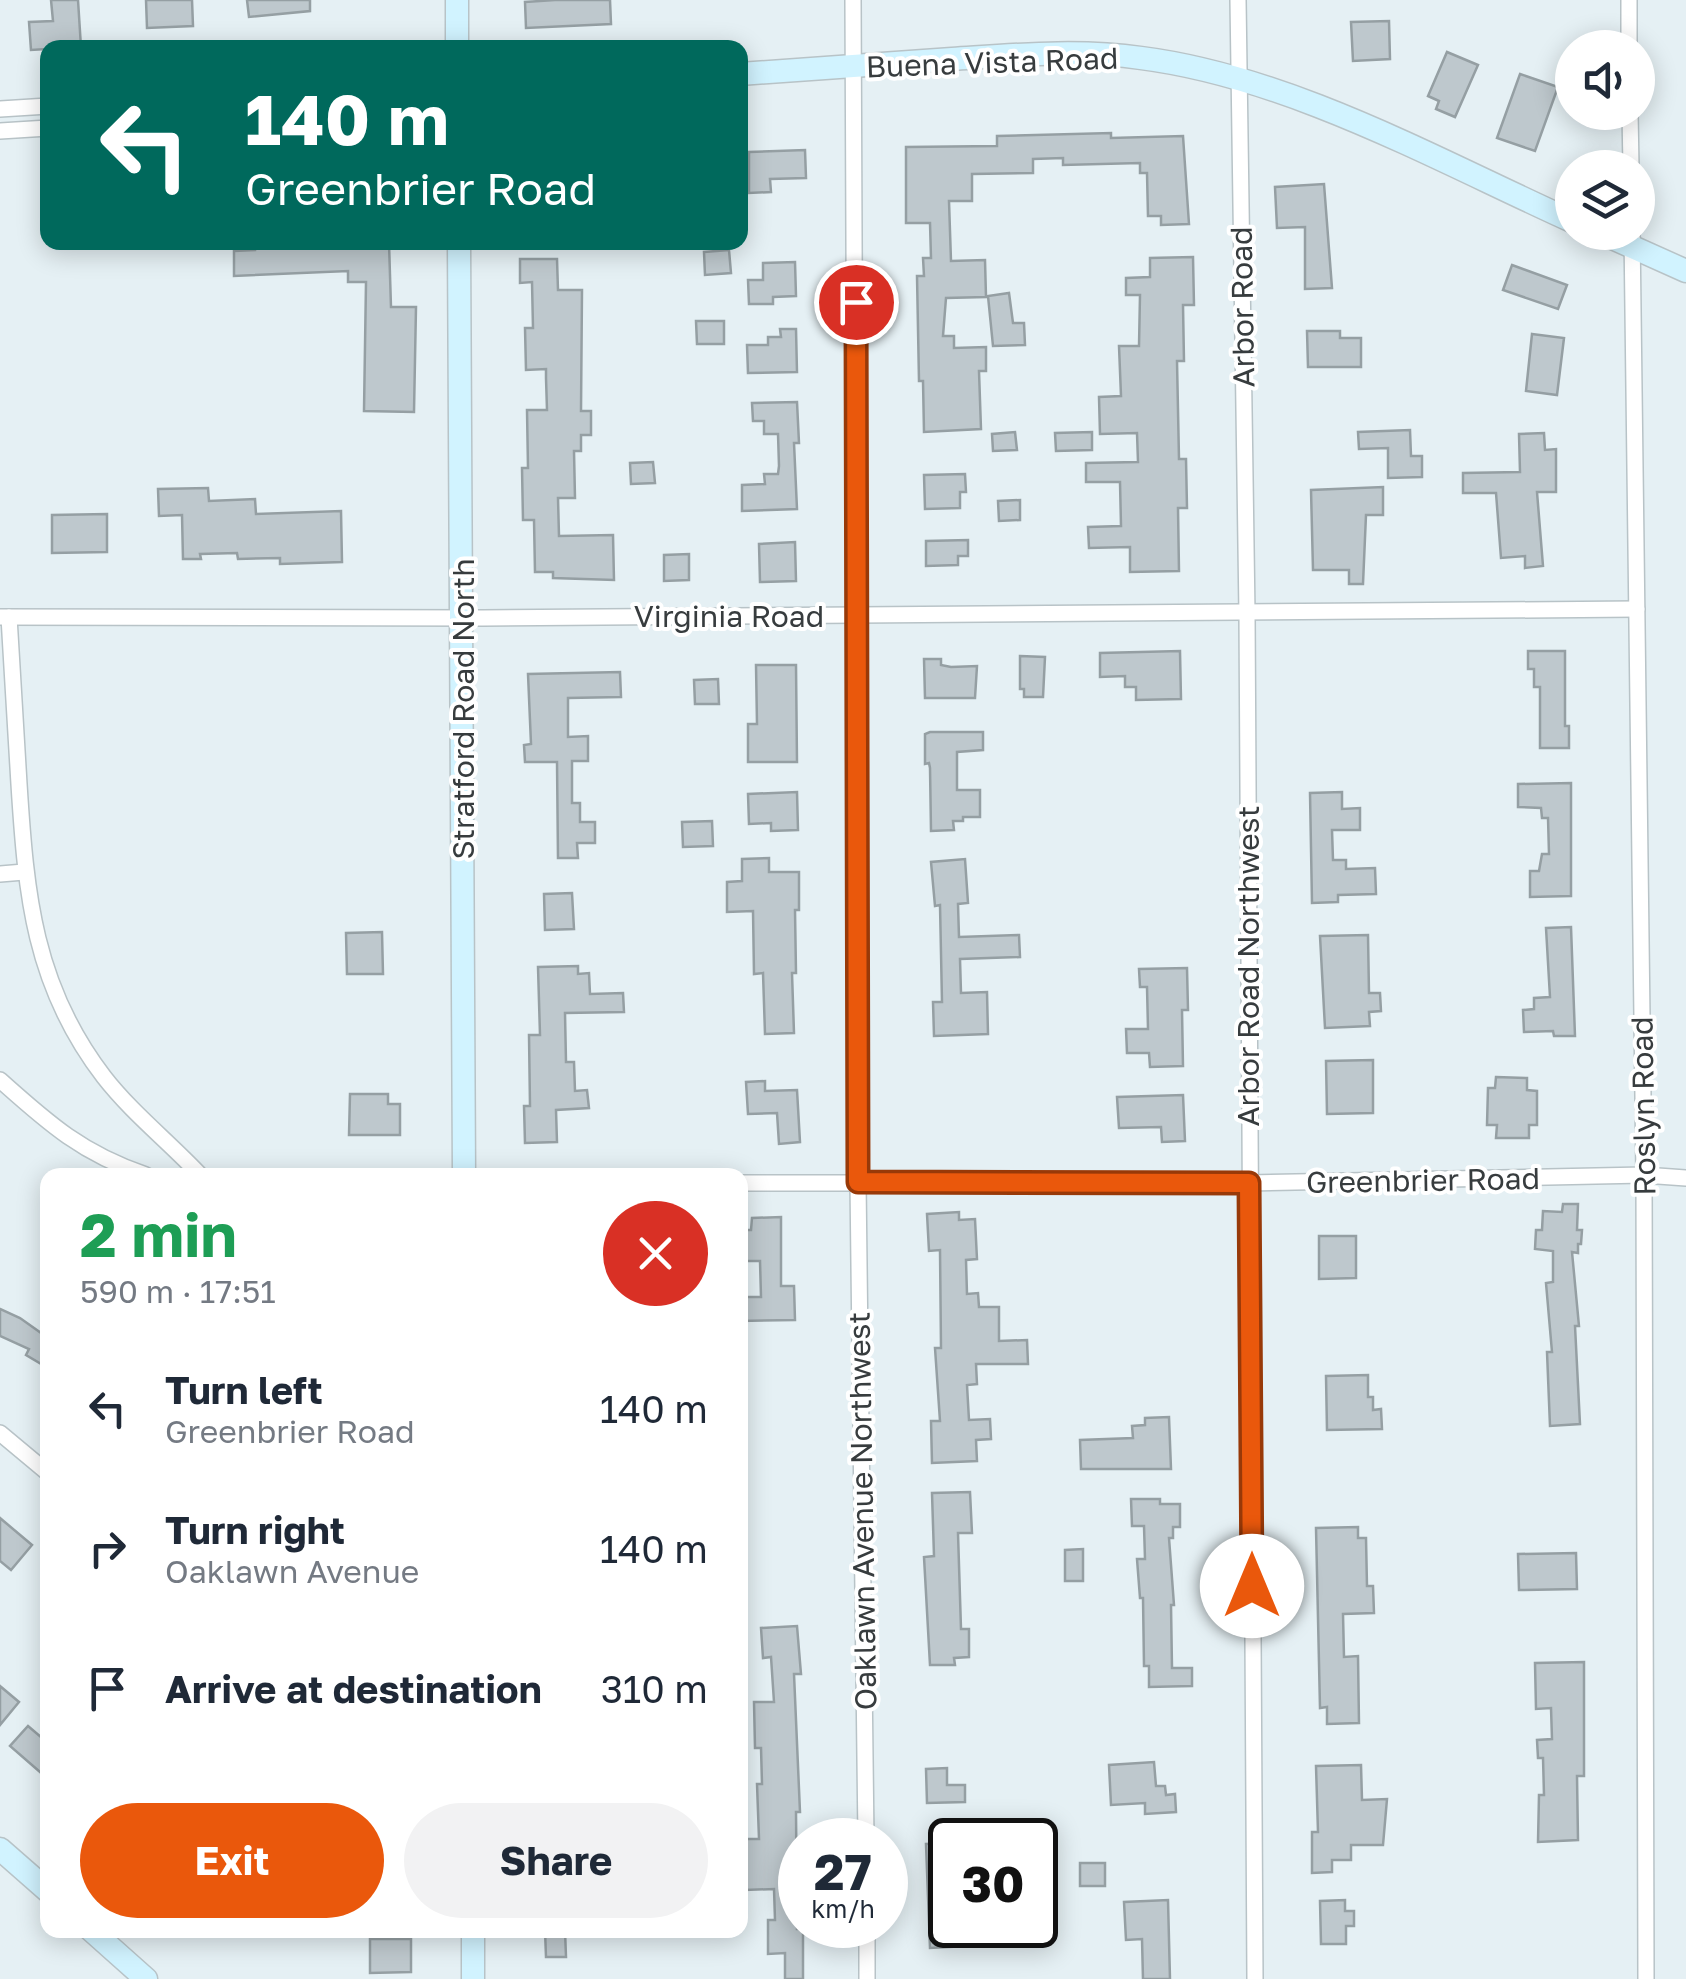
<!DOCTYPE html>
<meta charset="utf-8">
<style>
body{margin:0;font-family:"Golos Text",sans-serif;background:#f2f2f3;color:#1f2937;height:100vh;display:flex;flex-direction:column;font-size:38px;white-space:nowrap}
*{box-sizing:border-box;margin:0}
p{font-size:32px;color:#747a83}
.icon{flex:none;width:55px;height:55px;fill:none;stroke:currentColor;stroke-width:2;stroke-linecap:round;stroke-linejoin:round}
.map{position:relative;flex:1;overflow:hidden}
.panel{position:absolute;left:40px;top:1168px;width:708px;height:770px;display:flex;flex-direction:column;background:#fff;border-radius:20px;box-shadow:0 5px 25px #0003}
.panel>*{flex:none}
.top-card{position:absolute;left:40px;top:40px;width:708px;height:210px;border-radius:20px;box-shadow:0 5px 25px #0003;background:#00695c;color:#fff;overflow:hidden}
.fabs{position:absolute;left:1555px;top:30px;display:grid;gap:20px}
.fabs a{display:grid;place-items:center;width:100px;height:100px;border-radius:50%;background:#fff;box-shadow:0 5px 25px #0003;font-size:50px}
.speed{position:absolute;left:778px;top:1818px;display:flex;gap:20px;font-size:50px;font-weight:700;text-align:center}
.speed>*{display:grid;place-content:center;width:130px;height:130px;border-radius:50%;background:#fff;box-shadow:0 5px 25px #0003;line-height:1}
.speed small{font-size:25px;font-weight:400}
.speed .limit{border:5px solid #111;border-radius:15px;background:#fff;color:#111}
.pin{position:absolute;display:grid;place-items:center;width:85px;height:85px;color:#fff;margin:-42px;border:5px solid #fff;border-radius:50%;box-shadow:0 2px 10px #0007}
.me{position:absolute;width:110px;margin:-55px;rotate:0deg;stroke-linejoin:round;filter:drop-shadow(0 0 8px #0008)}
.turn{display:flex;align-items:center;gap:35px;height:210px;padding:0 40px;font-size:45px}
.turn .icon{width:130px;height:130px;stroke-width:2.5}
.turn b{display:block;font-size:70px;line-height:85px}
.round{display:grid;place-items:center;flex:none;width:105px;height:105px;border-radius:52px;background:#f2f2f3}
.summary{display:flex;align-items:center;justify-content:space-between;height:170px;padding:0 40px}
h1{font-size:60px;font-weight:700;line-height:75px;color:#1e9e55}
.action{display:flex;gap:20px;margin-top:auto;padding:20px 40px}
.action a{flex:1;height:115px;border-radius:60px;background:#ea580c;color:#fff;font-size:40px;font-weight:700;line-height:115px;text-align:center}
.action a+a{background:#f2f2f3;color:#1f2937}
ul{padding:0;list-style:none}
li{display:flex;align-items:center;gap:30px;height:140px;padding:0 40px}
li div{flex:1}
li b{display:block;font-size:38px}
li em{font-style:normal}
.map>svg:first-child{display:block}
.building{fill:#bec8cd;stroke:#959fa3;stroke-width:2.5}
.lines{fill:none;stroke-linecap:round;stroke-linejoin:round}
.street-casing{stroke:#b8c3c7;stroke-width:18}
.secondary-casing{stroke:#b8c3c7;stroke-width:25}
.street{stroke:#fff;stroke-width:15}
.secondary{stroke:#d1f3ff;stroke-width:22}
.route-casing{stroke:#983908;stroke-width:25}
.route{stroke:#ea580c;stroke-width:18}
.labels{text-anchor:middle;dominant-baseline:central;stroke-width:8;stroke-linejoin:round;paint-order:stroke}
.street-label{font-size:30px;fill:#373c3e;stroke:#fff}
</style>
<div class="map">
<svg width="1686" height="1979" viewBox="0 0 1686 1979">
<rect width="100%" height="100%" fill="#e5f0f4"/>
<!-- building -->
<g class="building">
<polygon points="51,0 78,0 81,47 31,50 29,22 53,21"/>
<polygon points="146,0 192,0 193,26 147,28"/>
<polygon points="247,0 310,0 310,11 249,17"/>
<polygon points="555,0 610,0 611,24 526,28 525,2"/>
<polygon points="1389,21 1390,59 1353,61 1351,22"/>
<polygon points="1447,52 1478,65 1455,117 1436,109 1439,101 1428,96"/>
<polygon points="1520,74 1558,87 1535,151 1497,138"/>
<polygon points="1111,133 1111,138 1183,136 1189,224 1161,225 1161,216 1148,216 1147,173 1140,173 1140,163 1063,165 1063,158 1033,159 1033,173 972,174 972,201 949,201 951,261 985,260 986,297 946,298 943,336 954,336 954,348 986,347 986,371 979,371 981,429 924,432 923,381 919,381 917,276 924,276 923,258 931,258 930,223 906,223 906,147 997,146 997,136"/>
<polygon points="805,150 806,178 770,179 771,192 749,193 749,152"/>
<polygon points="1324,184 1332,288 1305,289 1305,227 1277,228 1275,187"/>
<polygon points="310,242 325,242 325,245 389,243 391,307 416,307 414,412 364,411 366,282 348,282 348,271 234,276 234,251 255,250 255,245"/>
<polygon points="729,250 731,273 705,275 704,252"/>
<polygon points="1193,257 1194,305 1183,305 1184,361 1177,361 1179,459 1186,459 1187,508 1178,508 1179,571 1130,572 1130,547 1089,548 1088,527 1121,526 1120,482 1086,482 1086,463 1138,462 1137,433 1100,434 1099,397 1121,396 1119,346 1139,346 1140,295 1126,295 1126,278 1150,277 1150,258"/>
<polygon points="520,259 557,259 558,290 582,290 581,411 591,411 591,435 581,435 581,451 574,451 575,498 558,498 559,536 613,535 614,580 553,578 553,572 535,572 534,520 523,520 522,468 528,468 527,410 547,410 546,378 546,369 526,370 525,328 533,328 532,282 520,283"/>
<polygon points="795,262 796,296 773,297 773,304 749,304 748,280 763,280 763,263"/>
<polygon points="1512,265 1567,285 1558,309 1503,290"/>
<polygon points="1009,293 1013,323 1024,323 1025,345 993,346 988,296"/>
<polygon points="696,321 724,321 724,344 697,344"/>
<polygon points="780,329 796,329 797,372 748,373 747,345 768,345 768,337 781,337"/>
<polygon points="1307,331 1340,331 1340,338 1361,338 1361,367 1308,367"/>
<polygon points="1532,334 1564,338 1557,395 1526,391"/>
<polygon points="797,402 799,443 794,443 797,509 742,511 742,485 765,484 764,474 778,474 779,466 778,434 764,434 764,421 753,421 752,403"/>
<polygon points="1410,430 1411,456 1422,456 1422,477 1388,478 1388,448 1359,449 1358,432"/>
<polygon points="1015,432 1017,450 993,451 992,434"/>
<polygon points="1092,432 1092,450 1056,451 1055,433"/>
<polygon points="1544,433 1545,450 1556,449 1556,492 1537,492 1543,566 1525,568 1525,556 1501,558 1496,493 1463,493 1463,473 1520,472 1519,434"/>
<polygon points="653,462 655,483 631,484 630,463"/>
<polygon points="965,474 966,492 960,492 960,508 925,509 924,475"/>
<polygon points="1383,487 1383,515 1366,515 1363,584 1349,584 1349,570 1313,570 1311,490"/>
<polygon points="208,488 209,501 255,499 256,514 341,511 342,562 280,564 280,558 238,559 237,553 200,554 201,559 183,559 182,515 159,516 158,489"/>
<polygon points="1020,500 1020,520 999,521 998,501"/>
<polygon points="107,514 107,552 52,553 52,515"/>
<polygon points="968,540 968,556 958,556 958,565 926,566 926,541"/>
<polygon points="795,542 796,581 760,582 759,544"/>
<polygon points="689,554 689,580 664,581 664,555"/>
<polygon points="1180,651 1181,699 1136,700 1136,687 1125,687 1125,676 1100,677 1100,653"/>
<polygon points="1528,651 1565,651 1565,726 1569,726 1569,748 1540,748 1540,687 1534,687 1534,669 1528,669"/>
<polygon points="1020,656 1045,657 1043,697 1024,697 1024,689 1020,689"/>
<polygon points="924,659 941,659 941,665 951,667 977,666 975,698 925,698"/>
<polygon points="756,665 796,665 797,762 748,762 748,724 757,724"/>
<polygon points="620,672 621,697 568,698 568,737 588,736 588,761 572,761 572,803 580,803 580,822 595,822 595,843 577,843 578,858 558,858 557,762 525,762 524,745 531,744 528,674"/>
<polygon points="718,679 719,704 695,704 694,680"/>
<polygon points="930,732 983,732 983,750 957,752 957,790 980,790 980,817 963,817 963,821 953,821 954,830 931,831 930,768 929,763 925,764 925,734"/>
<polygon points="1571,783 1571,896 1530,897 1530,871 1539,871 1542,854 1549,854 1548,818 1542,818 1541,808 1518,807 1518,784"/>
<polygon points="797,792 798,830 771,831 771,823 749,824 748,794"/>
<polygon points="1342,792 1342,809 1360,808 1360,830 1332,830 1333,860 1346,860 1346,869 1375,868 1376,894 1338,895 1338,902 1312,903 1310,793"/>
<polygon points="712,821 713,846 683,847 682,822"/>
<polygon points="769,858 769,872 799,872 799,910 795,910 796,973 792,973 794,1033 765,1034 763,973 754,974 753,911 727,912 727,882 742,881 742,859"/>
<polygon points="965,859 968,903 958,904 959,937 1019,935 1020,957 960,959 961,993 987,992 988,1034 934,1036 933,1002 942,1002 940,905 935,906 931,862"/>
<polygon points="572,893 574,929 545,930 544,894"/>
<polygon points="1571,927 1575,1036 1554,1036 1553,1031 1524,1032 1523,1010 1534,1009 1534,998 1550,997 1546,928"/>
<polygon points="382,932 383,974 347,974 346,933"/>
<polygon points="1368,935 1369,993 1380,993 1381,1011 1369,1012 1370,1026 1325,1028 1320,936"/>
<polygon points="578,966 578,974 589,973 590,994 623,993 624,1012 565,1013 566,1062 574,1062 575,1091 587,1090 589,1108 556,1110 557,1142 525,1143 524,1106 530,1106 529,1035 540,1035 538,967"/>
<polygon points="1187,968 1188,1010 1182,1010 1183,1066 1150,1067 1149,1053 1127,1053 1126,1029 1148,1029 1147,987 1140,987 1139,969"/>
<polygon points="1373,1060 1373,1113 1327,1114 1326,1061"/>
<polygon points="1496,1077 1527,1078 1527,1090 1537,1091 1537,1125 1529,1125 1529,1138 1496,1138 1497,1125 1487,1125 1488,1088 1495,1088"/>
<polygon points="765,1081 765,1091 797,1090 800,1142 779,1144 777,1113 748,1114 746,1082"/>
<polygon points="350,1094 388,1094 388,1104 400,1104 400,1135 349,1135"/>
<polygon points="1183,1095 1185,1141 1162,1142 1161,1127 1119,1128 1117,1097"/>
<polygon points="1563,1204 1578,1204 1577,1230 1582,1230 1581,1244 1578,1244 1578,1253 1572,1252 1579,1326 1575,1326 1580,1424 1550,1426 1547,1352 1552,1352 1546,1283 1553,1282 1553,1251 1535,1249 1536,1230 1542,1230 1543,1211 1562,1212"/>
<polygon points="959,1212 959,1220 975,1219 977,1259 966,1260 967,1294 978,1293 979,1307 999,1307 999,1341 1027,1340 1028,1364 976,1364 977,1384 967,1385 969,1420 990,1419 991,1439 976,1440 977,1461 932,1463 931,1421 940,1421 935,1348 941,1348 940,1250 929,1251 927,1214"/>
<polygon points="781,1217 781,1286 794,1286 795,1320 740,1321 740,1297 761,1297 760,1261 742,1261 742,1230 751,1230 752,1218"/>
<polygon points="1319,1236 1356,1236 1356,1278 1319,1279"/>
<polygon points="0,1309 20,1318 48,1338 48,1368 26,1355 29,1349 0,1336"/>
<polygon points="1368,1375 1368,1397 1373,1397 1373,1410 1381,1409 1382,1429 1327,1430 1326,1376"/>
<polygon points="1169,1417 1171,1469 1081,1469 1080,1440 1133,1438 1132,1426 1145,1425 1145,1418"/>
<polygon points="970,1492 972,1533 958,1533 961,1629 969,1629 969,1657 954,1658 955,1665 930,1665 924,1557 934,1556 932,1493"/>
<polygon points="1131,1499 1160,1499 1160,1504 1180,1504 1180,1527 1173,1527 1173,1538 1169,1538 1174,1605 1171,1605 1172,1668 1192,1668 1192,1686 1149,1687 1149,1666 1144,1666 1143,1598 1140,1598 1137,1559 1145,1559 1144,1526 1132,1526"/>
<polygon points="0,1518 32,1545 11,1570 0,1561"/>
<polygon points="1358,1527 1358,1538 1366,1538 1367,1586 1373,1586 1374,1613 1343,1614 1344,1657 1358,1656 1359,1723 1327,1724 1327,1707 1320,1708 1316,1528"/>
<polygon points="1083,1549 1083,1581 1065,1581 1065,1550"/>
<polygon points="1576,1553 1577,1589 1519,1590 1518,1554"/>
<polygon points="797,1626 801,1674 794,1674 800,1812 796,1812 797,1929 803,1929 803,1979 785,1979 785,1953 768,1954 768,1920 775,1920 774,1889 745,1890 744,1869 740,1869 740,1845 745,1845 745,1839 759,1839 757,1784 762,1784 761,1748 755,1748 754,1702 774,1702 771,1657 763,1658 761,1628"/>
<polygon points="1584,1662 1584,1776 1577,1776 1578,1840 1538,1842 1539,1795 1544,1795 1543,1758 1538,1758 1537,1740 1552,1739 1551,1708 1536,1709 1535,1663"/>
<polygon points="0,1686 19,1702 0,1725"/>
<polygon points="28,1726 48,1743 48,1764 40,1772 10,1746"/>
<polygon points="1154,1762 1156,1786 1165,1786 1166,1795 1175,1794 1176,1812 1145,1814 1145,1803 1111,1805 1109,1765"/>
<polygon points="1361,1765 1362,1800 1387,1799 1383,1845 1351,1845 1351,1860 1332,1860 1332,1872 1312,1873 1312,1832 1318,1832 1316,1766"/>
<polygon points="947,1768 947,1785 965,1785 965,1802 927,1803 926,1769"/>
<polygon points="950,1843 950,1880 946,1880 950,1925 985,1925 987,1945 930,1948 926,1844"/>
<rect x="1080" y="1863" width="25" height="23"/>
<polygon points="1168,1900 1170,1979 1143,1979 1142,1939 1126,1940 1124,1902"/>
<polygon points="1345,1900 1345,1911 1354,1911 1354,1926 1346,1926 1346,1944 1321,1944 1320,1901"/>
<polygon points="545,1930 565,1930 566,1957 546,1957"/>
<polygon points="370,1939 411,1939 411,1972 370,1973"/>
</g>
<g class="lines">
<defs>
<g id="street">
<polyline points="853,0 858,1182 866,1840"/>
<polyline points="1238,0 1247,614 1255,1979"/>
<polyline points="1629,0 1629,48"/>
<polyline points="0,109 48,106"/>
<polyline points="1630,112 1631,168"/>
<polyline points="0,131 48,128"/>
<polyline points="1632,232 1644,1175 1646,1979"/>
<polyline points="0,617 483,618 1637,609"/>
<path d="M9,617C12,673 16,728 19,784C26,895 34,986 104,1077C132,1113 169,1142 200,1175"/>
<polyline points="0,874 24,872"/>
<path d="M0,1080C49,1124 83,1154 146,1175"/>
<polyline points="740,1183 1249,1183 1644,1175 1686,1178"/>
<polyline points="0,1433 48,1473"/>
<polyline points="867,1925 867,1979"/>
</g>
<g id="secondary">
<polyline points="457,0 457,48"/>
<path d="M740,74C811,69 881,64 952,59C1015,55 1078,49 1141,58C1290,77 1437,160 1572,221"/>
<polyline points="1599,232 1686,271"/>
<polyline points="459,242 464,1175"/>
<polyline points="0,1849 48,1891"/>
<polyline points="91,1930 146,1979"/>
<polyline points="473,1930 473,1979"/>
</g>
</defs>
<!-- street casing -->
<use href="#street" class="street-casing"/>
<!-- secondary casing -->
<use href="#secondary" class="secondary-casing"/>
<!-- street -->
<use href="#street" class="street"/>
<!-- secondary -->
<use href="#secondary" class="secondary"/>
</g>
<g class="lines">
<defs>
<polyline id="route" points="856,302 858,1182 1249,1183 1252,1586"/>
</defs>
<!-- route casing -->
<use href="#route" class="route-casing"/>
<!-- route -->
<use href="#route" class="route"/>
</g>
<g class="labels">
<!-- street labels -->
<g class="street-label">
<text transform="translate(992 62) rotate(-2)">Buena Vista Road</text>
<text transform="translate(1242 307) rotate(-91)">Arbor Road</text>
<text x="729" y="616">Virginia Road</text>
<text transform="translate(463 709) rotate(-90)">Stratford Road North</text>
<text transform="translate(1248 966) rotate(-90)">Arbor Road Northwest</text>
<text transform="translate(1643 1106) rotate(-91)">Roslyn Road</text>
<text transform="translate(1423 1180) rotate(-1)">Greenbrier Road</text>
<text transform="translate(862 1511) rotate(-91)">Oaklawn Avenue Northwest</text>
</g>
</g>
</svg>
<div class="fabs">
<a><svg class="icon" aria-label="sound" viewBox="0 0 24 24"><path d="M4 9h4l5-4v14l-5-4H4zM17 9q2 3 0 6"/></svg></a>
<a><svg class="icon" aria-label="layers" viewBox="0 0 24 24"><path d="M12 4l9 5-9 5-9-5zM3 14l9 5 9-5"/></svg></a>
</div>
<div class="speed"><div>27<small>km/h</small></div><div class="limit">30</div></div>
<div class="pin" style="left:856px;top:302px;background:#d93025"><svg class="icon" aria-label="arrive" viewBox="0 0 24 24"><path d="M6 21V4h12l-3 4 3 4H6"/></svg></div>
<svg class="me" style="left:1252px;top:1586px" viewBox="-20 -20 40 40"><circle r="19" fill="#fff"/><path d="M0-13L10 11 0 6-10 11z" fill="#ea580c"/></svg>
<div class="top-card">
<div class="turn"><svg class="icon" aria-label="left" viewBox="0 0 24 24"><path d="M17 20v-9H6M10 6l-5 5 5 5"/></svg><div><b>140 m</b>Greenbrier Road</div></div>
</div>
<section class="panel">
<div class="summary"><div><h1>2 min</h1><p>590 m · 17:51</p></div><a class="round" style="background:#d93025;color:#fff"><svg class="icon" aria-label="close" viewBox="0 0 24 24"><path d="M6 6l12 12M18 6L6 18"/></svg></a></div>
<ul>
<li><svg class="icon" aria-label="left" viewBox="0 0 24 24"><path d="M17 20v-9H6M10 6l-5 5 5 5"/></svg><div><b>Turn left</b><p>Greenbrier Road</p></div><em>140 m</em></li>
<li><svg class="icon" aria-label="right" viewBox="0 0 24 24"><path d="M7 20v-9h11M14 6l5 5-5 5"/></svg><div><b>Turn right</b><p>Oaklawn Avenue</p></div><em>140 m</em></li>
<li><svg class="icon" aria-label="arrive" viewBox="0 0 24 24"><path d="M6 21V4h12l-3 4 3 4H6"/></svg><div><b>Arrive at destination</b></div><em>310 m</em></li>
</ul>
<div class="action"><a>Exit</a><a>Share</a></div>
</section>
</div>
